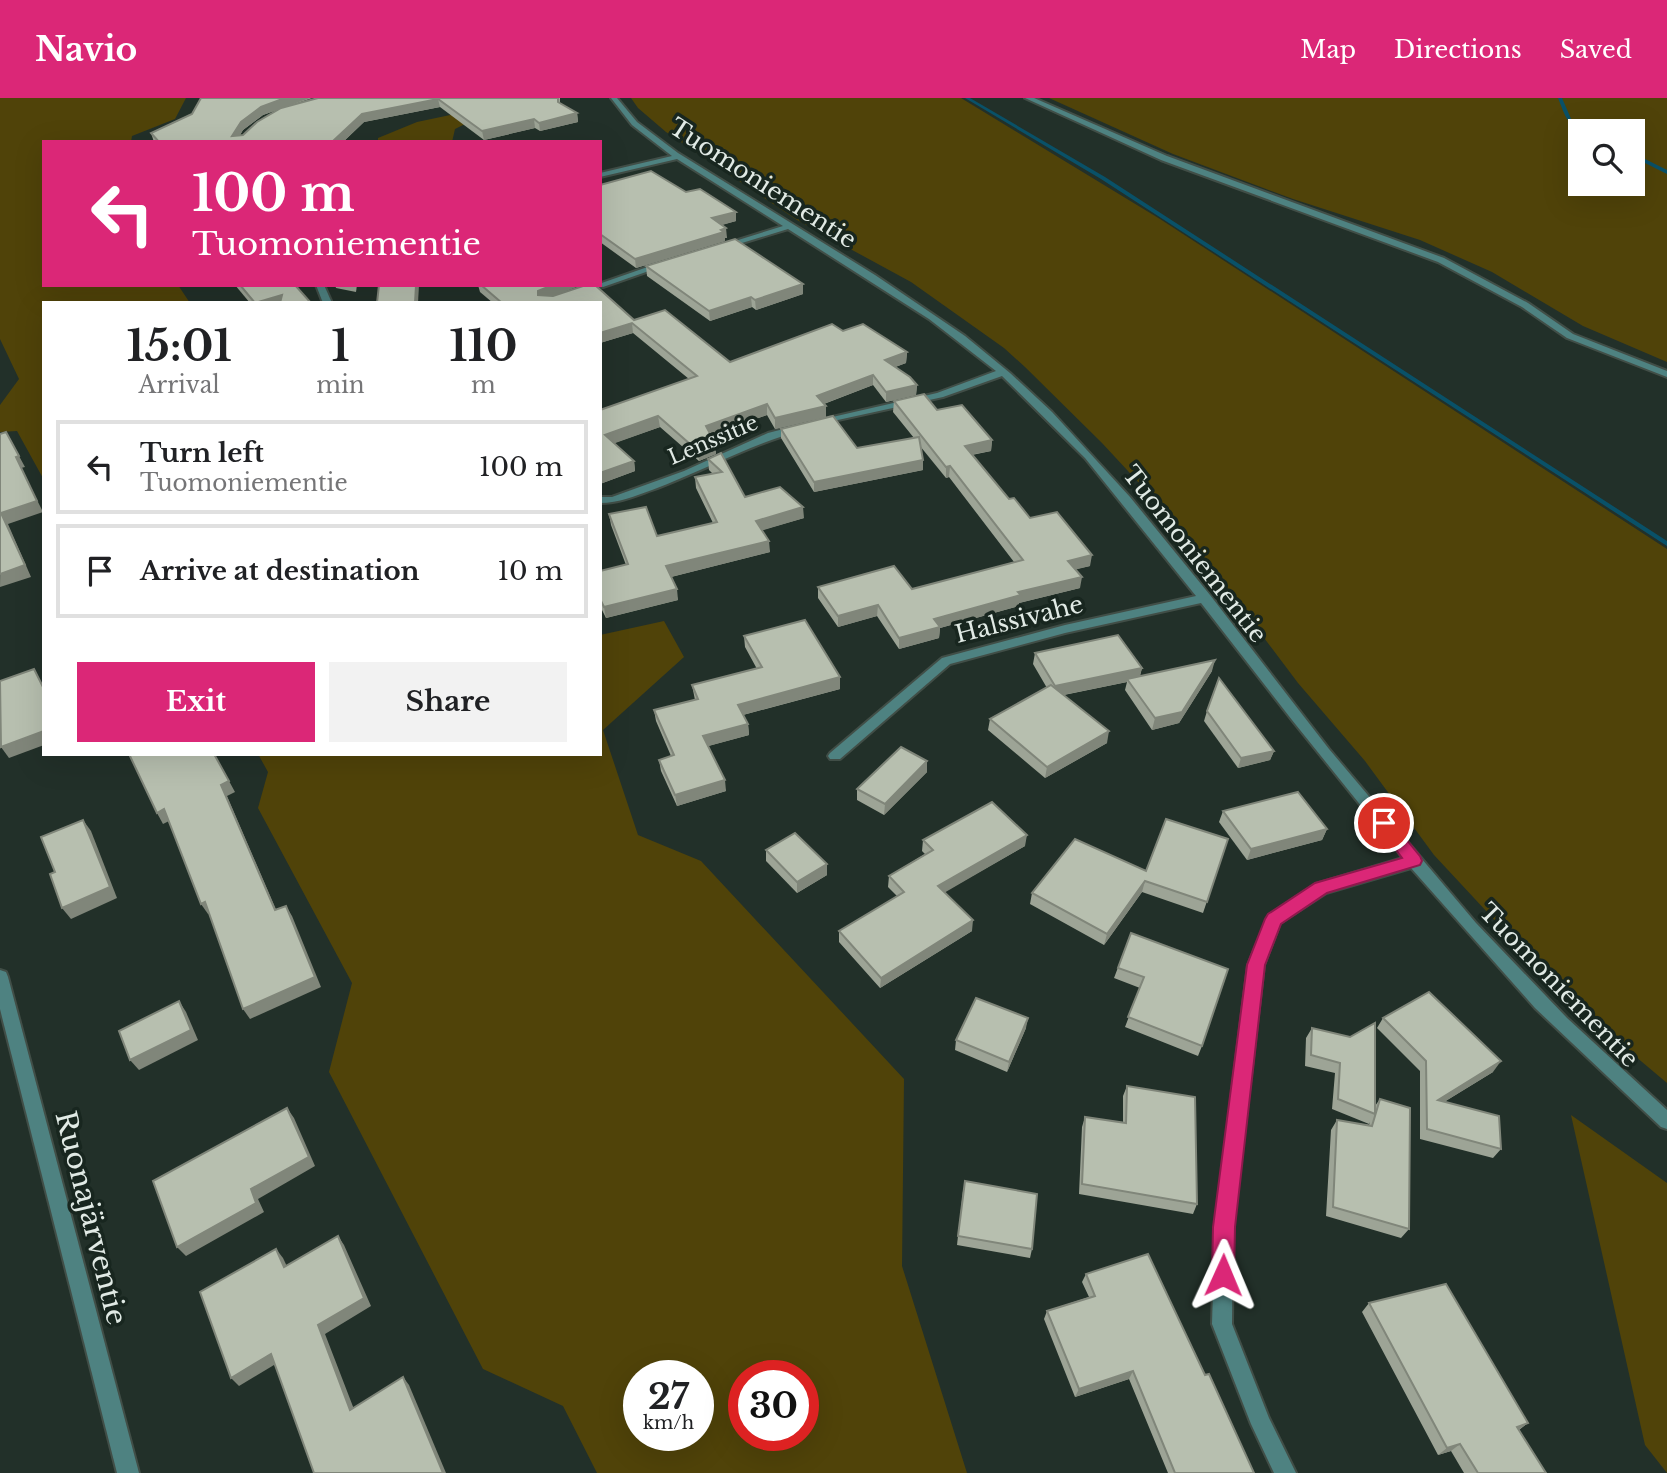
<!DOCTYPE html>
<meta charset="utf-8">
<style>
body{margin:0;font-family:"Libre Baskerville",serif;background:#f2f2f2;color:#202124;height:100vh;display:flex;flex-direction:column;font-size:26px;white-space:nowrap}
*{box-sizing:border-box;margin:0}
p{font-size:23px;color:#757577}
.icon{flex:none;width:38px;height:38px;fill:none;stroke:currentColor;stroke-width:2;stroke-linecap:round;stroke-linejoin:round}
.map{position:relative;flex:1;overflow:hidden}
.panel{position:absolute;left:42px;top:203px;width:560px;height:455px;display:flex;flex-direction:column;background:#fff;border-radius:0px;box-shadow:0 7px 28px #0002}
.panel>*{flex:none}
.guide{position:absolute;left:42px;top:42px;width:560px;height:147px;border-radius:0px;box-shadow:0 7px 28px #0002;background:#db2777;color:#fff;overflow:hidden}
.fabs{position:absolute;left:1568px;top:21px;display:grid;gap:14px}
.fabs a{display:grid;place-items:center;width:77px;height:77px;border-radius:0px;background:#fff;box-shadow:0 7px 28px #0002;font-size:35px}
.speed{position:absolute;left:623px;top:1262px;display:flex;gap:14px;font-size:35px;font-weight:700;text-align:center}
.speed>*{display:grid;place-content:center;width:91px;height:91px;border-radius:50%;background:#fff;box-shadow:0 7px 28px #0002;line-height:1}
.speed small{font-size:18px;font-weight:400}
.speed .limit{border:10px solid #d22;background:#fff;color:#111}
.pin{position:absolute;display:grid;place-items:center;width:60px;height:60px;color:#fff;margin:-30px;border:4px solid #fff;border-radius:50%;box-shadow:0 2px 7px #0007}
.me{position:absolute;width:77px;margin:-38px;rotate:1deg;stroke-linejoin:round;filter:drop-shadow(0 0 5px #0008)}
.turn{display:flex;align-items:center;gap:24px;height:147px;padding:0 35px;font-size:32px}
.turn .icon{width:91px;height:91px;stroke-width:2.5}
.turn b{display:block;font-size:49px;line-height:60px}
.eta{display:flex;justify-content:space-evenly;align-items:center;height:119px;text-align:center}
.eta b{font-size:42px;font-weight:700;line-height:49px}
.button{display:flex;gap:14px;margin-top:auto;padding:14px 35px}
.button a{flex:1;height:80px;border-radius:0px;background:#db2777;color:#fff;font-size:28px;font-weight:700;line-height:80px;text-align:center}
.button a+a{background:#f2f2f2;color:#202124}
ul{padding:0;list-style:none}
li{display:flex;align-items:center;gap:21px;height:94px;margin:0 14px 10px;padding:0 21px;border:4px solid #e0e0e0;border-radius:0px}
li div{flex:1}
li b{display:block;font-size:26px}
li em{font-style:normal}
header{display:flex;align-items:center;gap:42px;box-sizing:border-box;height:98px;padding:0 35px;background:#db2777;color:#fff}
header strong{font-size:33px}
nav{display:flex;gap:38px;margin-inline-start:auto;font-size:24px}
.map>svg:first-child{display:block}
.green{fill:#504309;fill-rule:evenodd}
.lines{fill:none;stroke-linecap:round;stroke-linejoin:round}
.stream{fill:#095168;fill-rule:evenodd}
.service-casing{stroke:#414e47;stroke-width:4}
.minor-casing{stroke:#414e47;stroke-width:4}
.service{fill:#4e8281;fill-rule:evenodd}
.minor{fill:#4e8281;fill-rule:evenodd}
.wall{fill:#9da496;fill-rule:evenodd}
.shaded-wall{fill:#80867a}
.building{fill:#b7bfaf;stroke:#80867a;stroke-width:2}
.route{fill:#db2777;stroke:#8e194d;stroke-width:2}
.labels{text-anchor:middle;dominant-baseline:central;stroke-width:7;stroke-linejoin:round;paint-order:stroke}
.far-street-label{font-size:21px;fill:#e1eae5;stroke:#18261f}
.street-label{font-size:24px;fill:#e1eae5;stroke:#18261f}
.near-street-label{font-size:28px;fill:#e1eae5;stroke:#18261f}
</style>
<header>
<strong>Navio</strong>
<nav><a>Map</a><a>Directions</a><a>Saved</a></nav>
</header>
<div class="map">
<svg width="1667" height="1375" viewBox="0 0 1667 1375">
<rect width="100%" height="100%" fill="#223029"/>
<!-- green -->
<g class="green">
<polygon points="0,0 186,0 175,21 132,38 131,44 44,44 44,187 178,187 190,205 44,205 44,382 17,333 0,334 0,307 19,281 0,241"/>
<polygon points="631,0 961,0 1160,121 1667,451 1667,985 1610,937 1514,843 1434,757 1365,663 1298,585 1231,496 1154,401 1102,345 1025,269 1004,250 911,184 797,122 666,34 638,10"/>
<path d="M1049,0H1667V264L1583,228L1492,174L1420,142L1293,101L1173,56ZM1633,33V86H1580V33Z"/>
<polygon points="474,12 489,14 455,31 452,44 378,44 378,40 417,24"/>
<path d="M664,523L684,559L603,632L638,737L701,763L904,981L902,1168L967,1375H597L563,1308L483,1271L329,974L352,885L258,710L268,674L258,656H600V537ZM639,1278H698V1337H639ZM744,1278H803V1337H744Z"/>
<polygon points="1571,1017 1667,1085 1667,1375 1645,1347"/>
</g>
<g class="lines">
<!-- stream -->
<g class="stream">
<polygon points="965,0 970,0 1105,79 1667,443 1667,448 1101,81"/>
<path d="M1558,0H1562L1572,23L1589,33C1568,32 1565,17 1558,0Z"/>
<polygon points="1633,55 1667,72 1667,76 1633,59"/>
</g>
<defs>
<polygon id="service" points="1025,0 1034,0 1167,58 1444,160 1528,205 1573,236 1667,273 1667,279 1567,240 1522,209 1438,164 1161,62"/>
<g id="minor">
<polygon points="611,0 617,0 637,24 678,55 875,177 965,238 1010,275 1052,314 1130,399 1210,497 1329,651 1476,825 1567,920 1667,1012 1667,1031 1661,1029 1535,910 1411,770 1326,795 1280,825 1264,867 1233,1129 1232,1226 1269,1320 1296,1375 1274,1375 1251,1326 1212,1226 1215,1129 1248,867 1269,817 1316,786 1403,760 1292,622 1201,505 1065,535 950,566 840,661 830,661 828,658 830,655 942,560 1065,527 1196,498 1085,360 1002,278 943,299 815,327 815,323 937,295 996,273 929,221 788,131 719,152 719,148 783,128 677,61 600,79 600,75 672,58 632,27"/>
<polygon points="659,165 666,167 603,189 596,187"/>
<polygon points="316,187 324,187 332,205 323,205"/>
<path d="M799,327L803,328V332C751,346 703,373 652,392C635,398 619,405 600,405V399H612L684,373L768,335Z"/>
<polygon points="0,872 6,874 8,879 139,1375 117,1375 0,911"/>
</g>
</defs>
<!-- service casing -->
<use href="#service" class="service-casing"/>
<!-- minor casing -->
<use href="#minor" class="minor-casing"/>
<!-- service -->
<use href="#service" class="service"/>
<!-- minor -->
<use href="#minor" class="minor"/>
</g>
<!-- wall -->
<g class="wall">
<path d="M201,0H312L289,8L318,0H560V5L577,15L578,24L540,33L535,30L484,42L440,9L364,24L343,44H154L151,35L192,16ZM277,12L243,37H240L243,32L263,17Z"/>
<polygon points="600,87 686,94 736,114 736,123 721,127 727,140 725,140 725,143 636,170 600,144"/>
<polygon points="646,168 803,186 803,196 756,212 752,209 710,223 647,178"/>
<polygon points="235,187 295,187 311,205 250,205"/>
<polygon points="335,187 357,187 356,194 336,190"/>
<polygon points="478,187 581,187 553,198 586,187 595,187 634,222 665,212 730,264 832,226 843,233 863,226 907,254 906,265 895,269 910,279 917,287 916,297 886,304 873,287 824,306 826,308 826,319 775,331 767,317 711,337 715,345 716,356 699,363 660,329 614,345 634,363 635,373 600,386 600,312 689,281 633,235 600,245 600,205 493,205 480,194"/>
<polygon points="894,303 937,312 992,342 991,353 972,357 1009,401 1030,420 1090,468 1076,471 1080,490 1019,505 1019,508 940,530 939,540 899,551 877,518 838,529 818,500 818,489 912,491 1014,464 949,379 946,380 920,348 923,362 923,372 814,394 781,340 781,331 857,350 914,340 893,314"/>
<polygon points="721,355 745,399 804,420 762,432 770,454 671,479 678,502 606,520 600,508 600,473 626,467 611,427 609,416 657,438 713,425 696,390 695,379 713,376 709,372 708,361"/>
<polygon points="744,538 840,579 840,591 743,617 748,626 749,637 708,648 726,693 677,708 661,673 659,662 671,658 656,623 654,612 695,602 692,587 757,571 745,549"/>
<polygon points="1035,555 1142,570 1140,578 1212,573 1179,625 1152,632 1125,592 1127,584 1064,597 1107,645 1045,680 988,632 990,621 1047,590 1033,566"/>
<polygon points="1207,613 1274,653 1270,662 1238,670 1204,623"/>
<polygon points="927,663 927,674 884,717 857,702 857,691"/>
<polygon points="1223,713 1327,731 1322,742 1247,762 1219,724"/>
<polygon points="1228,741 1203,815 1142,794 1104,847 1030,806 1032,795 1146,773"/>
<polygon points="923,742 1025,748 944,794 972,833 880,890 839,844 839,833 897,798 888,789 889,778 925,756 922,753"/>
<polygon points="766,752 827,777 797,795 766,763"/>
<polygon points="1131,835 1202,948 1198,958 1125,929 1140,890 1114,880"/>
<polygon points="1383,920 1493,974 1444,1004 1501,1051 1493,1060 1420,1041 1420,973 1377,930"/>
<polygon points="1026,930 1007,974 955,952 956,942"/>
<polygon points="1312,930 1375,1008 1380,1001 1409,1131 1401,1140 1326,1118 1331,1032 1337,1022 1369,1027 1370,1024 1369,1026 1332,1011 1335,975 1305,968 1306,940"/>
<polygon points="1127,988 1197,1106 1193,1116 1079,1096 1082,1029 1085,1019 1123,1025 1123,998"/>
<polygon points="963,1093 1032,1151 1030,1160 957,1147"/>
<polygon points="1086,1176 1205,1277 1254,1375 1168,1375 1129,1281 1075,1299 1044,1221 1047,1213 1089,1199 1082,1184"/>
<polygon points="1369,1205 1528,1325 1519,1332 1546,1375 1464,1375 1451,1353 1438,1357 1362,1214"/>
</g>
<!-- shaded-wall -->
<g class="shaded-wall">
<polygon points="285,0 310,0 263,17 243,32 236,44 232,38 241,24 261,9"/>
<polygon points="438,1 440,9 364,24 343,44 332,44 362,16"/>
<polygon points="577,15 578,24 540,33 539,25"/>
<polygon points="534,21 535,30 484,42 482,33"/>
<polygon points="736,114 736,123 712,130 712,120"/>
<polygon points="726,130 727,140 725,140 725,143 636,170 635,161"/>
<polygon points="803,186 803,196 756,212 755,202"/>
<polygon points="416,187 419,187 418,205 415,205"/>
<polygon points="553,187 581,187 540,203 538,197 538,193"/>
<polygon points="282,197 284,205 255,205"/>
<polygon points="751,199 752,209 710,223 709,213"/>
<polygon points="632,225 633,235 600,245 600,235"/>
<polygon points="907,254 906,265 885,273 885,262"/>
<polygon points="873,277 873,287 818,308 817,298"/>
<polygon points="917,287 916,297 886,304 886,294"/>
<polygon points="767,306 767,317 707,338 706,328"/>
<polygon points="826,308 826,319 775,331 775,320"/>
<polygon points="658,318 660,329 607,348 605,337"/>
<polygon points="992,342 991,353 964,358 965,348"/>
<polygon points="715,345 716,356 699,363 698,353"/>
<polygon points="19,358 25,369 21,370 43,414 8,426 31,479 0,489 1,415 16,359"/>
<polygon points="923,362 923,372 814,394 814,384"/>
<polygon points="634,363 635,373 600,386 600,375"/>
<polygon points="950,368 949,379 946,380 946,369"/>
<polygon points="803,409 804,420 757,434 756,423"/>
<polygon points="769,443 770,454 667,480 666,468"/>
<polygon points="1092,457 1090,468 1066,474 1068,463"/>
<polygon points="1082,479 1080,490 1019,505 1019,508 940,530 939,540 899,551 899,540 934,521 1018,494"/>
<polygon points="677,491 678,502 606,520 604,509"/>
<polygon points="878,507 877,518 838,529 838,518"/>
<polygon points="1215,562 1212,573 1179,625 1152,632 1155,620"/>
<polygon points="1142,570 1139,581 1127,581 1127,584 1053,599 1055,588"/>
<polygon points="840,579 840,591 739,618 738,607"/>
<polygon points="748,626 749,637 705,649 703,638"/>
<polygon points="44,633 44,647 9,660 1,649"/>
<polygon points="1109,633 1107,645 1045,680 1047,669"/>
<polygon points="1274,653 1270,662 1238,670 1241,660"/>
<polygon points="927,663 927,674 884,717 885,706"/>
<polygon points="725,682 726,693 677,708 675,697"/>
<polygon points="229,683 235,694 227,698 281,823 275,812 221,687"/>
<polygon points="164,711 171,722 163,726 157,715"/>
<polygon points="83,722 91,733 117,800 71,821 62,810"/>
<polygon points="1327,731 1322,742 1247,762 1251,751"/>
<polygon points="1027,737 1025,748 937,799 938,788"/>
<polygon points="827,766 827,777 797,795 797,784"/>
<polygon points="1145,783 1142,794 1104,847 1107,836"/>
<polygon points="205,804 212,815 208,816 201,806"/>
<polygon points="286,808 292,818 321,889 250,921 243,911"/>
<polygon points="973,822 972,833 880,890 881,880"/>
<polygon points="179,903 186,914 198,942 139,972 130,962"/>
<polygon points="1028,920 1026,930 1007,974 1009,964"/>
<polygon points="1501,963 1493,974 1431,1012 1438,1002"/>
<polygon points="287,1010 294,1020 315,1068 258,1101 264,1114 186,1158 177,1149 251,1091"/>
<polygon points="338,1138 344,1147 371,1208 325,1236 357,1319 350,1312 318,1227"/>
<polygon points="276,1151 283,1160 291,1177 284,1169"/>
<polygon points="271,1256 279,1264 239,1288 231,1280"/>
<polygon points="1133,1273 1129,1281 1075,1299 1079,1291"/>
<polygon points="403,1279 409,1287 446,1375 443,1375"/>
<polygon points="1528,1325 1518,1332 1517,1329"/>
<polygon points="1460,1346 1451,1353 1438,1357 1447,1350"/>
</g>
<!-- building -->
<g class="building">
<polygon points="201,0 285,0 261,9 241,24 232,38 243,37 257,24 281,10 318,0 558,0 558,4 577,15 539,25 534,21 482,33 438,1 362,16 332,44 159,44 151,35 192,16"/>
<polygon points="651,73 686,94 700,91 736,114 712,120 726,130 721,132 724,134 635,161 600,136 600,87"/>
<polygon points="735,141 803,186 755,202 751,199 709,213 646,168"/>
<polygon points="240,187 295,187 311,205 280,205 282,197 255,205"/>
<polygon points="379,187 416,187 415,205 377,205"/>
<polygon points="481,187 553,187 538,193 538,197 553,198 586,187 595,187 634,222 665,212 730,264 832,226 843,233 863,226 907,254 885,262 910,279 917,287 886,294 873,277 817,298 826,308 775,320 767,306 706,328 715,345 698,353 658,318 605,337 634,363 600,375 600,312 697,278 632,225 600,235 600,205 502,205"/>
<polygon points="924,296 937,312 962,307 992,342 965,348 1009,401 1014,400 1030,420 1057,414 1092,457 1068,463 1082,479 1018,494 1021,497 934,521 940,529 899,540 878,507 838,518 818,489 894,468 912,491 1023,462 950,368 946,369 894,303"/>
<polygon points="833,318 857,350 919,339 923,362 814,384 781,331"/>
<polygon points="6,334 19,358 16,359 37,403 1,415 25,467 0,476 0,336"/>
<polygon points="721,355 745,399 780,389 803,409 756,423 769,443 666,468 677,491 604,509 600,501 600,473 628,466 609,416 646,409 657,438 717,424 695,379 722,374 708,361"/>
<polygon points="805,522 840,579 738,607 748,626 703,638 725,682 675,697 659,662 674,657 654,612 698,601 692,587 762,569 744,538"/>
<polygon points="1118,537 1142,570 1055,588 1035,555"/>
<polygon points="1215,562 1182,614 1155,620 1127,581"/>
<polygon points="34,571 44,591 44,633 1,649 0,583"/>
<polygon points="1219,580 1274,653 1241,660 1207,613"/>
<polygon points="1051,587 1109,633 1047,669 990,621"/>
<polygon points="901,649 927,663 885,706 857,691"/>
<polygon points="129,656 214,656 229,683 221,687 275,812 286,808 315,879 243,911 205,804 201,806 164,711 157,715"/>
<polygon points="1298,694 1327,731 1251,751 1223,713"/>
<polygon points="992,704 1027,737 938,788 973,822 881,880 839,833 904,794 889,778 933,752 923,742"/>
<polygon points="1166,721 1228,741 1207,804 1145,783 1107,836 1032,795 1075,741 1146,773"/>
<polygon points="83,722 110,789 62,810 50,776 55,774 41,739"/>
<polygon points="795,735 827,766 797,784 766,752"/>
<polygon points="1131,835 1228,871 1202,948 1128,919 1144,879 1118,870"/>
<polygon points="1429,894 1501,963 1438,1002 1499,1018 1501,1051 1427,1031 1426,963 1383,920"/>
<polygon points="976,900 1028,920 1009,964 956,942"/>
<polygon points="179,903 191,932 130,962 119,933"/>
<polygon points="1375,925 1375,1016 1338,1001 1340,965 1311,957 1312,930 1350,939"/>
<polygon points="1127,988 1195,999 1197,1106 1082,1086 1085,1019 1126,1025"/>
<polygon points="1380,1001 1410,1010 1409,1131 1333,1109 1337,1022 1372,1028"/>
<polygon points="287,1010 309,1059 251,1091 256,1105 177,1149 153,1083"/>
<polygon points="965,1083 1037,1096 1032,1151 958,1138"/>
<polygon points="338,1138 364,1200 318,1227 350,1312 403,1279 443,1375 314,1375 271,1256 231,1280 200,1194 276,1151 284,1169"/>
<polygon points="1148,1156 1205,1277 1209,1276 1254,1375 1175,1375 1133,1273 1079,1291 1047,1213 1095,1198 1086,1176"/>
<polygon points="1446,1186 1528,1325 1517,1329 1546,1375 1478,1375 1460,1346 1447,1350 1369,1205"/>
</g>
<!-- route -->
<polygon class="route" points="1384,719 1390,721 1420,758 1422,763 1420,767 1327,795 1281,826 1265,867 1235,1129 1234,1177 1231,1185 1223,1188 1216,1185 1212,1177 1213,1129 1247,867 1265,821 1268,816 1315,785 1402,760 1376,725"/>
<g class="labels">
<!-- far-street labels -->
<g class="far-street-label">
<text transform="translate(713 342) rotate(-23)">Lenssitie</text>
</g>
<!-- street labels -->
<g class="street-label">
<text transform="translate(763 85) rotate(33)">Tuomoniementie</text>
<text transform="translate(1195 456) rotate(52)">Tuomoniementie</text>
<text transform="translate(1019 521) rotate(-14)">Halssivahe</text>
<text transform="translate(1559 887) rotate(46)">Tuomoniementie</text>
</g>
<!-- near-street labels -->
<g class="near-street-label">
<text transform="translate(91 1120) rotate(76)">Ruonajärventie</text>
</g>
</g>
</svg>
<div class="fabs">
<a><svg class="icon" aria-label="search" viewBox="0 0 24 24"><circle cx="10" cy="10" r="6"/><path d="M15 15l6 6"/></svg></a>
</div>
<div class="speed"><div>27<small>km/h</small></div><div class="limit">30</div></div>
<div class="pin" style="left:1384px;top:725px;background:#d93025"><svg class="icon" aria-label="arrive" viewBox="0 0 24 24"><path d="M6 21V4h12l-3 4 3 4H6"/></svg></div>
<svg class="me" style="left:1223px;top:1177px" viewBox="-20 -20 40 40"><path d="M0-17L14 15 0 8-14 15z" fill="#db2777" stroke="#fff" stroke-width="4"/></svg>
<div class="guide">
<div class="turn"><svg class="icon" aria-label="left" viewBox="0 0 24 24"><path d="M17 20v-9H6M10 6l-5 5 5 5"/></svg><div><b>100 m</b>Tuomoniementie</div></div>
</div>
<section class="panel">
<div class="eta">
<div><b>15:01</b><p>Arrival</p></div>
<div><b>1</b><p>min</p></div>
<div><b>110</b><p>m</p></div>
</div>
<ul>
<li><svg class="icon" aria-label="left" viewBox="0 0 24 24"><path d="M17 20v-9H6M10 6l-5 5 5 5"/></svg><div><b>Turn left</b><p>Tuomoniementie</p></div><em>100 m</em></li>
<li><svg class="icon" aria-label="arrive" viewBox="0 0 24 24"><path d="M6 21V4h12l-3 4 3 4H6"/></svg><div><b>Arrive at destination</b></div><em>10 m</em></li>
</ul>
<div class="button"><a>Exit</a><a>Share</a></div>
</section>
</div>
